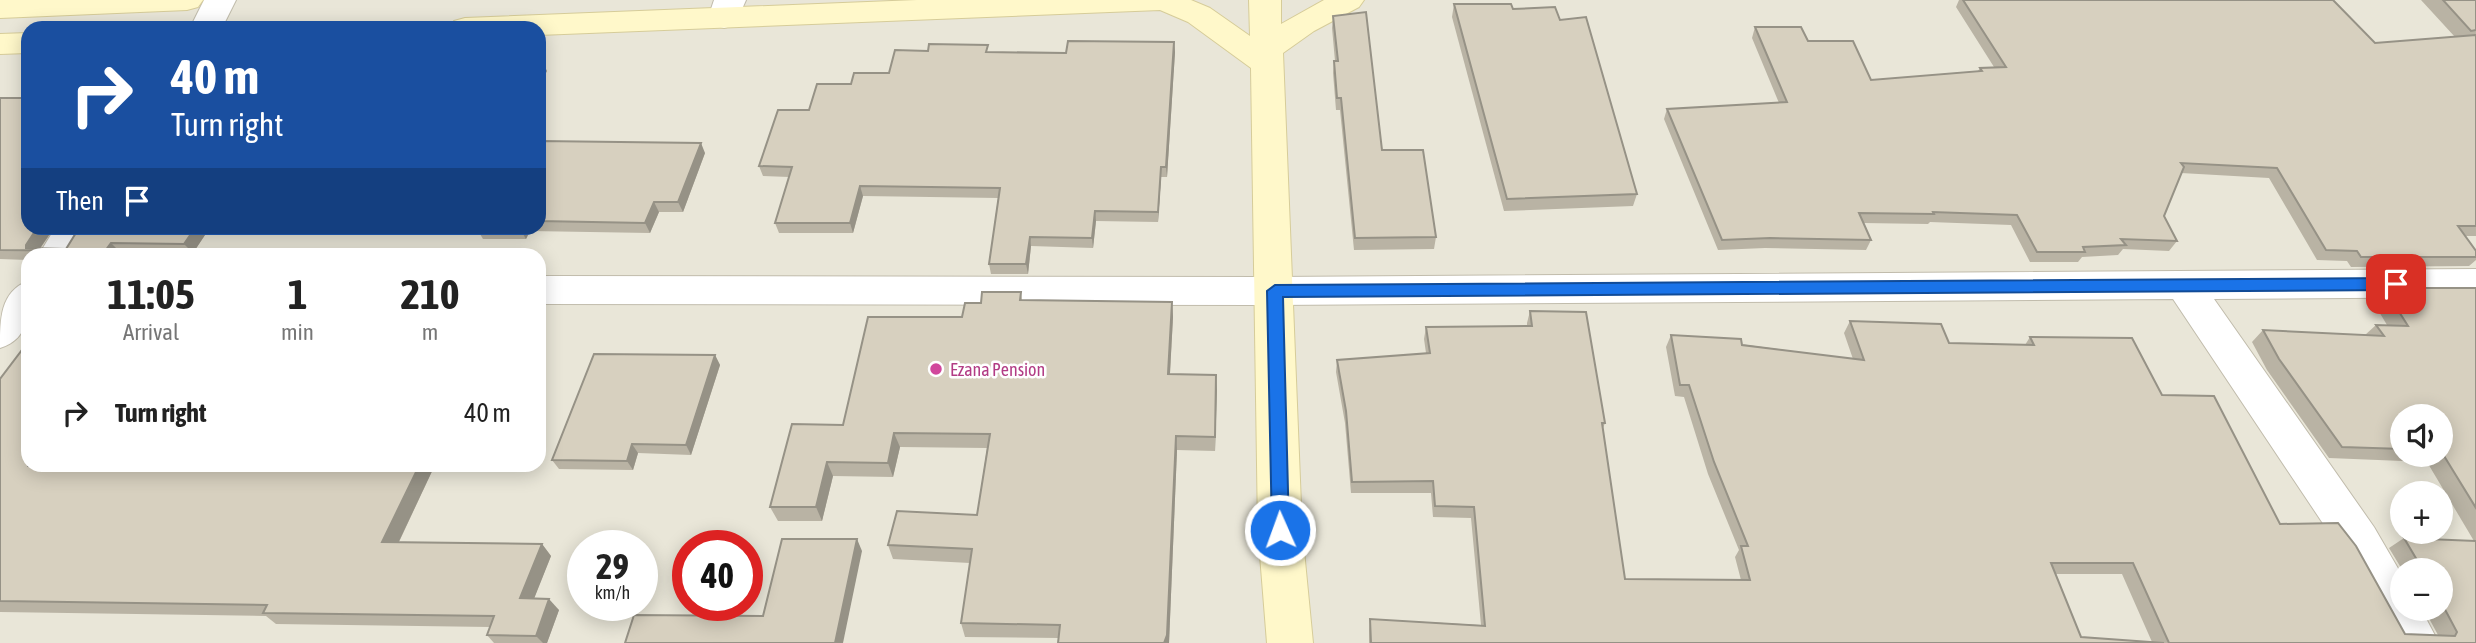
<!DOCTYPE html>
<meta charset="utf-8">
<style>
body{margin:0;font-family:"Asap Condensed",sans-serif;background:#f6f6f6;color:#222;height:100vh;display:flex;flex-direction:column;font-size:26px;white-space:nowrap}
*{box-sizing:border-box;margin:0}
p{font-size:23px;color:#767676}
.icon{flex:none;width:38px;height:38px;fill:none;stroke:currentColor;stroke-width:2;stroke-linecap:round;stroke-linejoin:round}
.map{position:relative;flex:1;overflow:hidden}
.sheet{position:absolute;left:21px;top:248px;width:525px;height:224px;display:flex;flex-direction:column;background:#fff;border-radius:21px;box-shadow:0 4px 18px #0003}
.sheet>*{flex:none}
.guide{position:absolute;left:21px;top:21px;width:525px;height:214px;border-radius:21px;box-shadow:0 4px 18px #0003;background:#1a4fa0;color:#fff;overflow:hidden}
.fabs{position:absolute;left:2390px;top:404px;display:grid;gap:14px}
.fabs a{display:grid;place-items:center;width:63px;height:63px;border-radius:50%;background:#fff;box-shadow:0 4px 18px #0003;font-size:35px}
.speed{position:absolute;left:567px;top:530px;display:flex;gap:14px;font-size:35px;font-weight:700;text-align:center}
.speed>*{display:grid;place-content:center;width:91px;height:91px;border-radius:50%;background:#fff;box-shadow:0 4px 18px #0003;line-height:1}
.speed small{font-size:18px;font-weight:400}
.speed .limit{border:10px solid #d22;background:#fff;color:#111}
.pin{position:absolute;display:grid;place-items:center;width:60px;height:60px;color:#fff;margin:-30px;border-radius:14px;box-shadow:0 4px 10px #0006}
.me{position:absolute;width:77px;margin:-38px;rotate:358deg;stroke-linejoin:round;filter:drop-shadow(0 0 5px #0008)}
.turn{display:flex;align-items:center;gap:24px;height:147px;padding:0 35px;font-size:32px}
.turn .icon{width:91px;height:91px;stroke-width:2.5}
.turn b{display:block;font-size:49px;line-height:60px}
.then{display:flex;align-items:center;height:66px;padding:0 35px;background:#0003;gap:14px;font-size:26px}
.eta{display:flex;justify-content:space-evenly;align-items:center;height:119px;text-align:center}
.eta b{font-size:42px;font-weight:700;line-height:49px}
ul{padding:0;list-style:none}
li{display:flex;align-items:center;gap:21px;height:91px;padding:0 35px}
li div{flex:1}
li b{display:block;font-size:26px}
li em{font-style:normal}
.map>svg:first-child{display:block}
.residential{fill:#e9e6d8;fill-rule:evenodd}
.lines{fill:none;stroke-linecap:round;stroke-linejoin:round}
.street-casing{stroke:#c1bcac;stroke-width:2}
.secondary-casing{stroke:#d6cc99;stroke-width:2}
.street{fill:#fff;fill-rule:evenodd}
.secondary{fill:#fff8ca;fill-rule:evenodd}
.wall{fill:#b9b3a4;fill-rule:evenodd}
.shaded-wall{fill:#969286}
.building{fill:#d7d0bf;stroke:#969286;stroke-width:2}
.route{fill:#1a73e8;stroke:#114b97;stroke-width:2}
.hotel-dot{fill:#d1479c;stroke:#fff;stroke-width:2.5}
.labels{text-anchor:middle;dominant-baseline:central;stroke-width:5;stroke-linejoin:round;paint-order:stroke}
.hotel-label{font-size:18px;fill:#b23c85;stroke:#fff;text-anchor:start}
</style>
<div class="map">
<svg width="2476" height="643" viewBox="0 0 2476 643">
<rect width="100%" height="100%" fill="#f5f3ea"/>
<!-- residential -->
<path class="residential" d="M0,0H2476V643H0ZM28,28H539V228H28ZM28,256H539V466H28ZM2403,416H2441V455H2403ZM2403,494H2441V532H2403ZM583,546H642V606H583ZM688,546H747V606H688ZM2403,570H2441V609H2403Z"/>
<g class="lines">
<defs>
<g id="street">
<polygon points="204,0 236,0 222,28 190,28"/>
<polygon points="714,0 746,0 735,25 724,28 713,25 708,18"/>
<polygon points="55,228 92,228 76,256 38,256"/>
<polygon points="2476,269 2476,297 2214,299 2374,527 2403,577 2403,609 2421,609 2439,643 2392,643 2344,555 2173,299 1275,305 539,304 539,276 1275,277"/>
<path d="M28,281C28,310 32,338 0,348C0,319 0,292 28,281Z"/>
</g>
<g id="secondary">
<polygon points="0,0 203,0 198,7 187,10 0,18"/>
<polygon points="917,0 1191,0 1210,8 1250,36 1249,0 1281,0 1281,24 1324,0 1364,0 1359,7 1314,31 1283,53 1302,530 1313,643 1267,643 1258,530 1251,68 1188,22 1160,10 539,35 539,28 449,28 454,21 465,18"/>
<polygon points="28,33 28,53 0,54 0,34"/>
</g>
</defs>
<!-- street casing -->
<use href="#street" class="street-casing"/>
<!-- secondary casing -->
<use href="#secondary" class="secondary-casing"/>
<!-- street -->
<use href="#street" class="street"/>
<!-- secondary -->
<use href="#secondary" class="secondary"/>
</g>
<!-- wall -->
<g class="wall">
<polygon points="1959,0 2333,0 2375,43 2455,37 2421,0 2476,0 2476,236 2465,236 2476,251 2476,260 2469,266 2351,267 2347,261 2317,260 2269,178 2181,173 2164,216 2177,241 2169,251 2123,249 2118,255 2082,257 2078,262 2030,262 2011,225 1930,222 1928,224 1863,223 1871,240 1866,250 1765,248 1718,250 1664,119 1667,109 1779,103 1752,38 1755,27 1808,41 1871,80 1978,71 1980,68 1994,67 1956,7"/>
<polygon points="1454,4 1513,9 1560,20 1637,194 1633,206 1504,211 1452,17"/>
<polygon points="1333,16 1382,150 1436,237 1434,249 1354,250 1340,110 1336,110 1333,73 1334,61 1335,61 1332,28"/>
<polygon points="1174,42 1175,52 1167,177 1161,177 1158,222 1096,221 1093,248 1031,246 1028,274 991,274 989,264 998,198 863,196 853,233 779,233 775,223 789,177 763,176 759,166 809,110 851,84 889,73 989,52 1066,53"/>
<polygon points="0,98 28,228 54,228 40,249 66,249 79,228 220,228 216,232 207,232 193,253 120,252 118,256 28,256 28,260 0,259"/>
<polygon points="539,141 705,153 683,212 659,212 650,233 530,231 526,239 483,239 477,229 478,228 539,228"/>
<path d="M2384,288H2476V643H1369V630L1370,619L1481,625L1471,518L1433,517L1431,493H1351L1345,423L1336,372L1337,360L1426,353L1424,339L1426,327L1527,326V323L1530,311L1605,423L1603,428L1625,579L1741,580L1735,557L1739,550L1708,474L1684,397L1675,396L1666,347L1671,335L1853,359L1844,333L1850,321L1949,343L2025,345L2030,337L2162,395L2280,524L2405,634L2438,635L2424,609H2441V570L2403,571L2389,548L2404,538L2474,541L2427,462L2329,458L2267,370L2252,342L2263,330L2365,335L2376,325H2387L2372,300ZM2403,416H2441V455H2403ZM2056,574H2122L2152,642L2081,637Z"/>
<polygon points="1021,292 1022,300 1172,302 1173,317 1170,374 1216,375 1215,451 1177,450 1169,643 1058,643 1059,638 965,637 961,623 970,563 893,559 888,545 977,515 987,448 900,447 893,477 833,476 822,521 778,521 770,507 843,425 962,317 981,303"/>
<polygon points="715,355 720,365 691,455 638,453 633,470 559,469 552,460"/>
<polygon points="0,379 28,466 466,466 465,468 434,467 399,542 542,544 551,556 534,598 559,610 547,643 494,643 487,635 490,627 276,624 266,616 0,612"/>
</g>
<!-- shaded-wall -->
<g class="shaded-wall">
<polygon points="1174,42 1175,52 1167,177 1166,167"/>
<polygon points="542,61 547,71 539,87 539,66"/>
<polygon points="701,143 705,153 683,212 678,202"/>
<polygon points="1161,167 1161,177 1158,222 1158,212"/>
<polygon points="860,186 863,196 853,233 850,223"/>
<polygon points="654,202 659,212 650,233 645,223"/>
<polygon points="1095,211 1096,221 1093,248 1092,238"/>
<polygon points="37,228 54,228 38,251 26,248 26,245"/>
<polygon points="195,228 203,228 207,232 193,253 184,244"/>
<polygon points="212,228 220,228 216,232"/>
<polygon points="521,228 528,228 530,231 526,239 520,229"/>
<polygon points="1030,237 1031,246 1028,274 1026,264"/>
<polygon points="111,243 120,252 118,256 109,256 105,251"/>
<polygon points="1172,302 1173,317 1169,390 1168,374"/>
<polygon points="715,355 720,365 691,455 686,445"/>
<polygon points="1216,375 1217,390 1215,451 1215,437"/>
<polygon points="894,433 900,447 893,477 888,463"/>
<polygon points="1176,436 1177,450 1169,643 1164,643"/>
<polygon points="632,444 638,453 633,470 627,461"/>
<polygon points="827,462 833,476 822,521 816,507"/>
<polygon points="419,466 432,466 434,467 393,554 382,542"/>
<polygon points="857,539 862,551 843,643 835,643"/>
<polygon points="542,544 551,556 530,609 520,598"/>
<polygon points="549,599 559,610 547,643 543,643 536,636"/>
</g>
<!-- building -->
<g class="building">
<polygon points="1963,0 2333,0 2375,43 2476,35 2476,226 2458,226 2476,251 2476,257 2361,257 2357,251 2326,250 2277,168 2181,163 2184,167 2164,216 2177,241 2121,239 2126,245 2083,247 2085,252 2037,252 2017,215 1933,212 1934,214 1859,213 1871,240 1770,238 1722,240 1667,109 1787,102 1755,27 1801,27 1808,41 1853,41 1871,80 1982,71 1980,68 2006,67"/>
<polygon points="2443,0 2476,0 2476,30 2471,31"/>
<polygon points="1454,4 1511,4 1513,9 1555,7 1560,20 1586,17 1637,194 1507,199"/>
<polygon points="1366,12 1382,150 1423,150 1436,237 1355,238 1341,98 1337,98 1334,61 1338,61 1333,16"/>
<polygon points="1068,41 1174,42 1166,167 1161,167 1158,212 1095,211 1092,238 1030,237 1026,264 989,264 1000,188 860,186 850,223 775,223 792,167 759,166 778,110 809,110 817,84 851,84 854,73 889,73 895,50 928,51 929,44 988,45 986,52 1066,53"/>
<polygon points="0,98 28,98 28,228 37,228 26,245 26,248 66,249 79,228 195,228 184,244 111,243 105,251 0,250"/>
<polygon points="539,141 701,143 678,202 654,202 645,223 539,221"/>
<polygon points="478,228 521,228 520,229 477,229"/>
<polygon points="2384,288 2476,288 2476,508 2441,451 2441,416 2403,416 2403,449 2342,447 2279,359 2263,330 2384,336 2376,325 2408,326"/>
<polygon points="982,292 1021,292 1020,300 1172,302 1168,374 1216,375 1215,437 1176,436 1167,635 1164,643 1058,643 1060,625 961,623 972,549 888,545 897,511 977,515 990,434 894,433 888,463 827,462 816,507 770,507 792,424 843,425 868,317 962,317 965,303 981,303"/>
<polygon points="1530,311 1586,312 1605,423 1602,423 1625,579 1750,580 1741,546 1748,546 1714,462 1689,385 1680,385 1671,335 1741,339 1742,345 1864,360 1850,321 1941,324 1949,343 2034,345 2030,337 2132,338 2162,395 2214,396 2280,524 2338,523 2356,546 2405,634 2455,636 2457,632 2441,602 2441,570 2420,570 2420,565 2404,538 2476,541 2476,643 2169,643 2133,563 2051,563 2081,637 2164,643 1371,643 1370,619 1485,626 1474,507 1435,506 1433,481 1352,482 1346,411 1337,360 1430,353 1426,327 1532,326"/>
<polygon points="28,342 28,466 419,466 382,542 542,544 520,598 549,599 536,636 487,635 494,616 263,613 267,605 0,601 0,379"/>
<polygon points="594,354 715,355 686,445 632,444 627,461 552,460"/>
<polygon points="782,539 857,539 835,643 625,643 634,615 763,616"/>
</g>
<!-- route -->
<polygon class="route" points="2396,278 2404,284 2396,290 1283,297 1289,530 1287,536 1280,538 1274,536 1272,530 1267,291 1275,285"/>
<!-- markers -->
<circle class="hotel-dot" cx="936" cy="369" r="7"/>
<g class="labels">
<!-- hotel labels -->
<g class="hotel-label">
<text x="950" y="369">Ezana Pension</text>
</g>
</g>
</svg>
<div class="fabs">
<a><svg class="icon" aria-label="sound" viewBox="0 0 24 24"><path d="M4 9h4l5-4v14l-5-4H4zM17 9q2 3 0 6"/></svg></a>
<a>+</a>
<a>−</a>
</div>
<div class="speed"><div>29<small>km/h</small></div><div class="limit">40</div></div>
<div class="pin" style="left:2396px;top:284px;background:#d93025"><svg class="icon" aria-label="arrive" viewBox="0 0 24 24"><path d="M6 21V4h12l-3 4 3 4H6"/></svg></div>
<svg class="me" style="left:1280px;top:530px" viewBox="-20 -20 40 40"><circle r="17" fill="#1a73e8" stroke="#fff" stroke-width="3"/><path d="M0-11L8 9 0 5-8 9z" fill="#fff"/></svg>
<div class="guide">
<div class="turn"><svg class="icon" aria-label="right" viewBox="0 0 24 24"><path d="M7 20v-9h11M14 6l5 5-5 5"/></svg><div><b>40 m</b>Turn right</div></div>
<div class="then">Then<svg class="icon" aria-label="arrive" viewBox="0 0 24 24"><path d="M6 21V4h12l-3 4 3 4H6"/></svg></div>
</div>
<section class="sheet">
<div class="eta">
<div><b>11:05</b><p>Arrival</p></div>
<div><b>1</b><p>min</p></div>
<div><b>210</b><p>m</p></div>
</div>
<ul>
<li><svg class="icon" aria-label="right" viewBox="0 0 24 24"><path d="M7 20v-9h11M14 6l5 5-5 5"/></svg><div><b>Turn right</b></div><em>40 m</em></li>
</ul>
</section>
</div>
